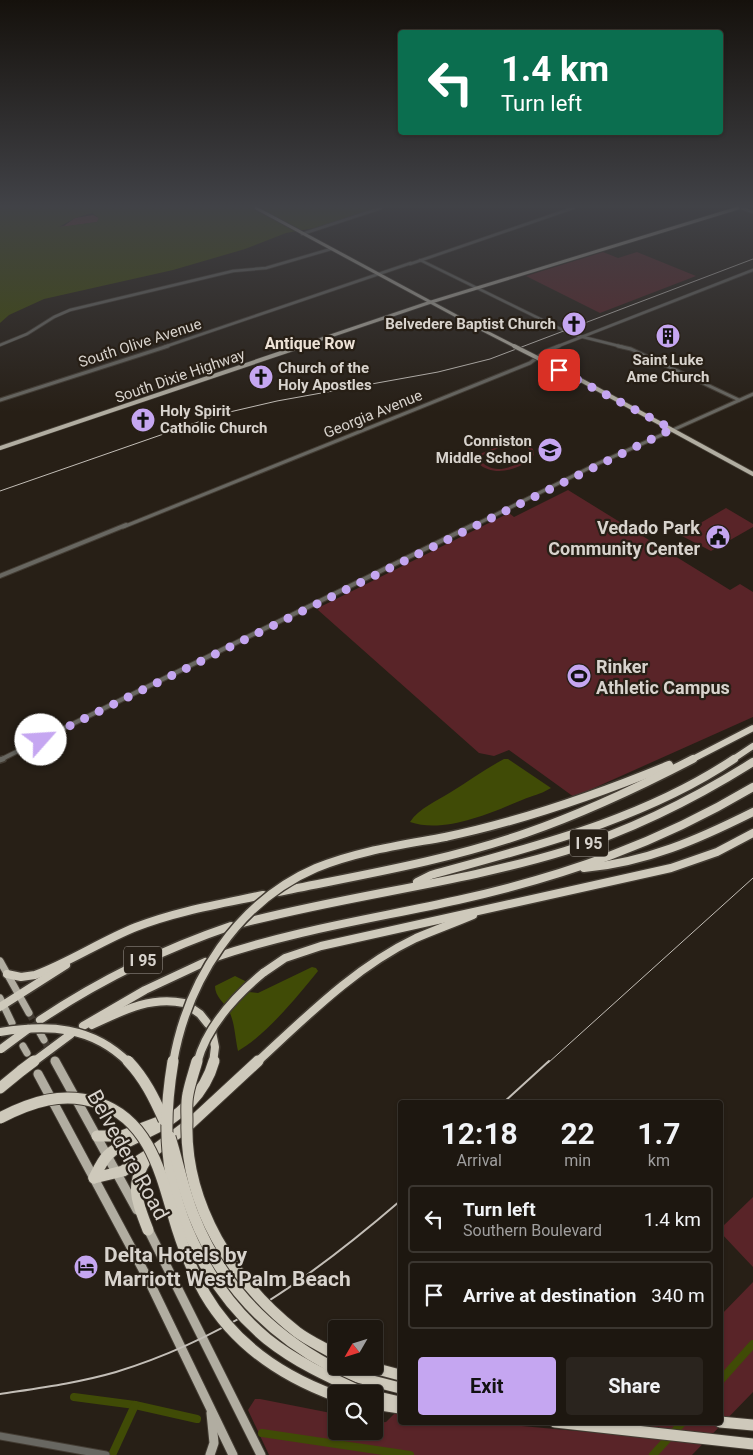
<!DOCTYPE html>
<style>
body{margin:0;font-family:Roboto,sans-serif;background:#2a241e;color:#f1f3f6;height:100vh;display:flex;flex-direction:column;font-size:19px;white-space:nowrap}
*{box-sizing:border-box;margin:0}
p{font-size:16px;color:#a09f9f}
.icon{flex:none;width:28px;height:28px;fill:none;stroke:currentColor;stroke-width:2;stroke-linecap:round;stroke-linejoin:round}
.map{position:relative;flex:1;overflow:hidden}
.drawer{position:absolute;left:398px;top:1100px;width:325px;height:325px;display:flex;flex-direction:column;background:#1d1710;border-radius:5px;box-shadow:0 1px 4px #0004,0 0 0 1px #3b3630}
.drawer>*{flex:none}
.hud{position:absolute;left:398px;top:30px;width:325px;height:105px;border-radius:5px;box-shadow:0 1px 4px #0004,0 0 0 1px #3b3630;background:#0b6e4f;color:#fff;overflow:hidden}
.needle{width:32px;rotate:231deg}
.fabs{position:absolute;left:328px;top:1320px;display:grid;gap:10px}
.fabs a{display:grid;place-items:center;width:55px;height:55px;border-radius:5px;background:#1d1710;box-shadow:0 1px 4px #0004,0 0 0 1px #3b3630;font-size:25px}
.pin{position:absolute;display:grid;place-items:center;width:42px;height:42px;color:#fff;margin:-21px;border-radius:10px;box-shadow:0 2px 8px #0006}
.me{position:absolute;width:55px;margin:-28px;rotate:64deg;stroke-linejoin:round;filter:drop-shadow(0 0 4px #0008)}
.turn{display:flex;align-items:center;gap:18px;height:105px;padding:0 20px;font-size:22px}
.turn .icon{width:65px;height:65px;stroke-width:2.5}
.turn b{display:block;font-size:35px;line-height:42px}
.eta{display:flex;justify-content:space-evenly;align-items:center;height:85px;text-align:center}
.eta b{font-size:30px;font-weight:700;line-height:35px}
.button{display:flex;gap:10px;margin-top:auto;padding:10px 20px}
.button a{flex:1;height:58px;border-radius:5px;background:#c5a6f1;color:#111;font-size:20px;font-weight:700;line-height:58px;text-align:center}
.button a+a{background:#2a241e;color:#f1f3f6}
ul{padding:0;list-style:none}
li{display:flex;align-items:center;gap:15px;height:68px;margin:0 10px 8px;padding:0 10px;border:2px solid #3b3630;border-radius:5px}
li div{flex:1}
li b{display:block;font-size:19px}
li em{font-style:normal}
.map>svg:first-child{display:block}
.green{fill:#592428;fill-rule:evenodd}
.forest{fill:#813238}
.water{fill:#404b06;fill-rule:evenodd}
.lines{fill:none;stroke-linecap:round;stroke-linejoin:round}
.canal{stroke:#404b06;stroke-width:8}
.major-tunnel{stroke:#423a31;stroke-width:7;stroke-dasharray:7 3;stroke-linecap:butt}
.minor-far4-casing{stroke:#433c33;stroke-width:4}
.minor-far3-casing{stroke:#433c33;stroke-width:5}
.minor-far2-casing{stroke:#433c33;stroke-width:6}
.minor-far1-casing{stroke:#433c33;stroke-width:8}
.minor-casing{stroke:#433c33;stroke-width:9}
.major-far3-casing{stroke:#433c33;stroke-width:4.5}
.major-far2-casing{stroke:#433c33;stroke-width:5.5}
.major-far1-casing{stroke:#433c33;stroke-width:9}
.major-casing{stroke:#433c33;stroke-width:11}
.highway-far2-casing{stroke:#433c33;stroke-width:9}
.highway-far1-casing{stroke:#433c33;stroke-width:11}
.highway-casing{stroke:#433c33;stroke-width:13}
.minor-far4{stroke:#686761;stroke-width:2.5}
.minor-far3{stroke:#686761;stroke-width:3}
.minor-far2{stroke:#686761;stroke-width:4}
.minor-far1{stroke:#686761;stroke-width:5}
.minor{stroke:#686761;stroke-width:7}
.major-far3{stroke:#b1ada1;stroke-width:3}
.major-far2{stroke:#b1ada1;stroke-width:4}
.major-far1{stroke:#b1ada1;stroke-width:7}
.major{stroke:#b1ada1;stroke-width:9}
.highway-far2{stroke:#cec9bb;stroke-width:6}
.highway-far1{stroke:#cec9bb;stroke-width:8}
.highway{stroke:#cec9bb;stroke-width:11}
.rail-far1{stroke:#c3beb7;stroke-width:1}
.rail{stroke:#c3beb7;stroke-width:2}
.major-bridge-far1-casing{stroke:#433c33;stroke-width:4.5;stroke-linecap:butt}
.major-bridge-casing{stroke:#433c33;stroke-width:5.5;stroke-linecap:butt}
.highway-bridge-far1-casing{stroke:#433c33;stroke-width:11;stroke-linecap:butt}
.highway-bridge-casing{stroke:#433c33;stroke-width:13;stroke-linecap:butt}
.major-bridge-far1{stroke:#b1ada1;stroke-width:3}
.major-bridge{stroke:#b1ada1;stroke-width:4}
.highway-bridge-far1{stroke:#cec9bb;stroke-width:8}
.highway-bridge{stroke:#cec9bb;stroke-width:11}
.route{stroke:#c5a6f1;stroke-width:9;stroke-dasharray:0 16.2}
.labels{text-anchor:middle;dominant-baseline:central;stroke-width:4.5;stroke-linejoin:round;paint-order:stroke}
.far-poi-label{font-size:15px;font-weight:bold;fill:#d8d3cd;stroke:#271f16;text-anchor:end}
.far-street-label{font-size:15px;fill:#d8d3cd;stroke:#271f16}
.far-neighbourhood-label{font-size:16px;font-weight:bold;fill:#ede2d6;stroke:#271f16}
.shield{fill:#271f16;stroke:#a39d96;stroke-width:1}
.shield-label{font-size:16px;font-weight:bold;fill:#d8d3cd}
.poi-label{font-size:18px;font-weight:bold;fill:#d8d3cd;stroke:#271f16;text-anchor:end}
.near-street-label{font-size:21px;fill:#d8d3cd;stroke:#271f16}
.near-poi-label{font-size:21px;font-weight:bold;fill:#d8d3cd;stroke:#271f16;text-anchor:start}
</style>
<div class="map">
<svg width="753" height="1455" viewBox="0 0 753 1455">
<rect width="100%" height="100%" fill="#271f16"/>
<!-- green -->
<g class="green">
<polygon points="603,252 618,258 637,252 696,276 600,313 526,276"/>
<path d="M510,442L526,444L533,449L534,455C522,470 493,478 478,463V457L482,453ZM508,444C516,443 524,444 530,450V456C517,466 495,476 482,462L483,455Z"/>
<polygon points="568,490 730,590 740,584 753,592 753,717 574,797 509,750 494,756 479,753 318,610 320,607 509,513 514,517"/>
<polygon points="726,508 753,524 753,527 711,551 680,535"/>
<polygon points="753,1197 753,1267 720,1232 720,1229"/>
<polygon points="753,1282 753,1392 692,1455 269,1455 248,1410 255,1399 260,1399 336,1414 336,1431 374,1431 374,1423 386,1422 395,1413 400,1413 400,1422 488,1423 610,1434 620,1423 720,1422 720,1316"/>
</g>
<!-- forest -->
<polygon class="forest" points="93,215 99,218 97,222 55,228 64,226 75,218"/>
<!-- water -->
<g class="water">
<path d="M0,208H377L315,228L286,233L245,249L173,270L44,299L9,315L0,323ZM92,213L99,218L97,222L59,227L75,218Z"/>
<path d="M504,759H508L551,788C539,795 534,795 522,800C491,813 444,834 410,822C419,808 437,801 451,792C469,781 485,769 504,759Z"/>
<path d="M312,967L316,968L318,971C298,996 265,1036 238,1051C235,1038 235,1023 229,1011C224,1002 215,997 215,986L235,976L245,981L249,992L258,993Z"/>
</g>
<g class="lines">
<!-- canal -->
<g class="canal">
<polyline points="720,1381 753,1344"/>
<polyline points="74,1397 135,1405 197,1419"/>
<polyline points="262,1433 410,1455"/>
<polyline points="112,1455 135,1405"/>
<polyline points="653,1455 683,1422"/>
</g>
<!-- major-tunnel -->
<g class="major-tunnel">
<polyline points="29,1013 39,1031"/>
<polyline points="44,1040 55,1061"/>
</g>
<defs>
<g id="minor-far4">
<polyline points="742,208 753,212"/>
<polyline points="302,234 381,208"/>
<polyline points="420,260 571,334 623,347"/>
<polyline points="410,264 573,208"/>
<polyline points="0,345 27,334 54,317 70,310 233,271 266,268 331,249"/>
<polyline points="164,347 411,263"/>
<polyline points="556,347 753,270"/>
</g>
<g id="minor-far3">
<polyline points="618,346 631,349 739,400"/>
<polyline points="0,400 168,346"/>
<polyline points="123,527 530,363 546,351 559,346"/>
<polyline points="471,527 599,463 753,394"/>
</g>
<g id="minor-far2">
<polyline points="0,576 126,525"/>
<polyline points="0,760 473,525"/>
</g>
<polyline id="minor-far1" points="0,760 3,759"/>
<polyline id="minor" points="0,1436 106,1455"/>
<g id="major-far3">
<polyline points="256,208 473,325"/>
<polyline points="298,347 428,303 738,208"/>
</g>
<g id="major-far2">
<polyline points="577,378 753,474"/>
<polyline points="0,448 302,346"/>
</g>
<g id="major-far1">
<polyline points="0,961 29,1013"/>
<polyline points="0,998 12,1023"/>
<polyline points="40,1033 44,1040"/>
<polyline points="23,1046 27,1053"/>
</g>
<g id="major">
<polyline points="55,1061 137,1210"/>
<polyline points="38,1074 148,1279 233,1455"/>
<polyline points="148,1229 261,1455"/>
<polyline points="210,1455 214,1443 211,1413"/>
</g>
<g id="highway-far2">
<polyline points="691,760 753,728"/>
<polyline points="732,760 753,746"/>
</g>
<g id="highway-far1">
<path d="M445,837C522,821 596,795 669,765"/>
<path d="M584,868C645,863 699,839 753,812"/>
<path d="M417,882L431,875C535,846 643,820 734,759"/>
<path d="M278,892C361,875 446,861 526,833C584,813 639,787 693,759"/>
<path d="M243,923C349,895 460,883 565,851C632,830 694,799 753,762"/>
<path d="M216,957C295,930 377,918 458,900C565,876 659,843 753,787"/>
<polyline points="263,973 285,958 321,946 671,868 717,852 753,833"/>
<path d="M7,974L21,977L35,975C70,962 101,941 136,927C177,911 220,904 263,895"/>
<polyline points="0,1007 66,965"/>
<polyline points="190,1007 200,1014 208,1024"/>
<path d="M40,1020C100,980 163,949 231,926"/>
<path d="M92,1025C122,1011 150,996 184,1003"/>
<polyline points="83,1026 145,990 205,962"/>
<polyline points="212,1032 215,1047 213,1063"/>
<path d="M256,1063C306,1017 355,967 416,938C435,930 454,923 473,915"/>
</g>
<g id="highway">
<polyline points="0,1088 22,1070"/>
<polyline points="97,1136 122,1136 159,1122"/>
<path d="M147,1158C129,1186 137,1201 148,1230"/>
<polyline points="94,1178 123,1171 151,1153 191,1123 258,1061"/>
<path d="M94,1178C98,1170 102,1161 108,1155C118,1145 132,1140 144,1134C177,1119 204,1097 214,1061"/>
<polyline points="330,1366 357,1377 400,1388"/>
<polyline points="366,1366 400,1375"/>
<polyline points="374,1396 400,1402"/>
<polyline points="374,1404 400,1408"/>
<polyline points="555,1422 753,1444"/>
<polyline points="720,1422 753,1425"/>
</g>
</defs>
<!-- minor-far4 casing -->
<use href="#minor-far4" class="minor-far4-casing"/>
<!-- minor-far3 casing -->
<use href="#minor-far3" class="minor-far3-casing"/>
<!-- minor-far2 casing -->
<use href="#minor-far2" class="minor-far2-casing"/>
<!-- minor-far1 casing -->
<use href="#minor-far1" class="minor-far1-casing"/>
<!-- minor casing -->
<use href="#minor" class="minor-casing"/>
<!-- major-far3 casing -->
<use href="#major-far3" class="major-far3-casing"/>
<!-- major-far2 casing -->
<use href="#major-far2" class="major-far2-casing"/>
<!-- major-far1 casing -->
<use href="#major-far1" class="major-far1-casing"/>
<!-- major casing -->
<use href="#major" class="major-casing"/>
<!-- highway-far2 casing -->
<use href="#highway-far2" class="highway-far2-casing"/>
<!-- highway-far1 casing -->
<use href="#highway-far1" class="highway-far1-casing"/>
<!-- highway casing -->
<use href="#highway" class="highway-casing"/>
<!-- minor-far4 -->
<use href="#minor-far4" class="minor-far4"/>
<!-- minor-far3 -->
<use href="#minor-far3" class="minor-far3"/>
<!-- minor-far2 -->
<use href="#minor-far2" class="minor-far2"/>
<!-- minor-far1 -->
<use href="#minor-far1" class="minor-far1"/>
<!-- minor -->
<use href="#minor" class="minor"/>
<!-- major-far3 -->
<use href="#major-far3" class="major-far3"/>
<!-- major-far2 -->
<use href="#major-far2" class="major-far2"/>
<!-- major-far1 -->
<use href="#major-far1" class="major-far1"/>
<!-- major -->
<use href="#major" class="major"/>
<!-- highway-far2 -->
<use href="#highway-far2" class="highway-far2"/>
<!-- highway-far1 -->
<use href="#highway-far1" class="highway-far1"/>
<!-- highway -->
<use href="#highway" class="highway"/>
<!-- rail-far1 -->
<g class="rail-far1">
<polyline points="0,491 221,414 277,401 438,372 490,359 753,259"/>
<polyline points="548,1063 753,878"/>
</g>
<!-- rail -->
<g class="rail">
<polyline points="504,1102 549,1061"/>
<path d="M0,1394C39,1388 78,1383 116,1372C227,1338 313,1276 400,1201"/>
</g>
<defs>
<polyline id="major-bridge-far1" points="473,325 516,347"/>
<polyline id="major-bridge" points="514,346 577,378"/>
<g id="highway-bridge-far1">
<path d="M0,1032C48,1024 92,1026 129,1063"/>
<polyline points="1,1049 28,1029"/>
<polyline points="32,1063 71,1034"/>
<path d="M173,1063C187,981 237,902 316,868C357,851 402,845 445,837"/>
<path d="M197,1063C207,1026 234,997 263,973"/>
</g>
<g id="highway-bridge">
<path d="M128,1061C145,1079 154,1098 164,1120"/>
<path d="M173,1061C168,1091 165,1121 168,1152C174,1222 213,1294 267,1339C297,1363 331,1378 366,1394"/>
<path d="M197,1061C194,1072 190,1083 188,1094C186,1103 187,1112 187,1121C184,1204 233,1282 297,1332C309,1341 323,1347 336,1355"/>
<polyline points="22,1070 34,1061"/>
<path d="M0,1118C31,1102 63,1091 98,1103C152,1120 162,1180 177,1228C184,1250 193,1273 205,1294C235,1345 281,1376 336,1396"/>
<path d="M170,1137C178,1162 183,1189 193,1214C219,1281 267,1332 330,1366"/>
</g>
</defs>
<!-- major-bridge-far1 casing -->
<use href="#major-bridge-far1" class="major-bridge-far1-casing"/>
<!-- major-bridge casing -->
<use href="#major-bridge" class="major-bridge-casing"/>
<!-- highway-bridge-far1 casing -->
<use href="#highway-bridge-far1" class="highway-bridge-far1-casing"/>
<!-- highway-bridge casing -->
<use href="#highway-bridge" class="highway-bridge-casing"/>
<!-- major-bridge-far1 -->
<use href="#major-bridge-far1" class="major-bridge-far1"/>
<!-- major-bridge -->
<use href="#major-bridge" class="major-bridge"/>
<!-- highway-bridge-far1 -->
<use href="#highway-bridge-far1" class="highway-bridge-far1"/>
<!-- highway-bridge -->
<use href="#highway-bridge" class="highway-bridge"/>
</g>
<!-- sky -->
<linearGradient id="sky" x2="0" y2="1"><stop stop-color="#15110c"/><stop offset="0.5" stop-color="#414247"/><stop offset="1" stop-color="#414247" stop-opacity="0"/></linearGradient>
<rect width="753" height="412" fill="url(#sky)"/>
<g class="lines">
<!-- route -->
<polyline class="route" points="41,740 672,429 559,370"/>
</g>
<!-- icons -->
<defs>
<symbol id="church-disc" viewBox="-11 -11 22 22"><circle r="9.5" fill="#c5a6f1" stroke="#271f16"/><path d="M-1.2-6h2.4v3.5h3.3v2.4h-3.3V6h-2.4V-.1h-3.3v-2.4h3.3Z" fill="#111"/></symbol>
<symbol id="building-disc" viewBox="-11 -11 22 22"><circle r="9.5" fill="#c5a6f1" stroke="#271f16"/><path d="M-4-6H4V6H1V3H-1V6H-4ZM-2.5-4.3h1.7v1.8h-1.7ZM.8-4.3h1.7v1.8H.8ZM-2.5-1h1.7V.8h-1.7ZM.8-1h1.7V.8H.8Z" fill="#111"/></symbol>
<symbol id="school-disc" viewBox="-11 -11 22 22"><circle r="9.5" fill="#c5a6f1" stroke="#271f16"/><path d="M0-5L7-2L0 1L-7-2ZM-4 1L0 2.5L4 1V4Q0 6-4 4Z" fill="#111"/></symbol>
<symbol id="civic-disc" viewBox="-11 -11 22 22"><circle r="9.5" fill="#c5a6f1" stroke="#271f16"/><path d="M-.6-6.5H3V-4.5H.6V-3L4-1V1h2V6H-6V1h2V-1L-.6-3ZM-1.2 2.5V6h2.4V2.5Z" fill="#111"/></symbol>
<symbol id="stadium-disc" viewBox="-11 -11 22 22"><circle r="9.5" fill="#c5a6f1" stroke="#271f16"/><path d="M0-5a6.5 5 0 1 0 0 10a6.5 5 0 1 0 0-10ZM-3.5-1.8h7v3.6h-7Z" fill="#111"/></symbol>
<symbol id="hotel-disc" viewBox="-11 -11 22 22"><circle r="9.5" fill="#c5a6f1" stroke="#271f16"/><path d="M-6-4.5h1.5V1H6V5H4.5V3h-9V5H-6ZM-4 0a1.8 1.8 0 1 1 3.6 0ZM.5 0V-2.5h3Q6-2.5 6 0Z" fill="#111"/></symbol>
</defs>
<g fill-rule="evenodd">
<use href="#church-disc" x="560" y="310" width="28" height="28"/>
<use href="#building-disc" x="654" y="322" width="28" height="28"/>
<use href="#church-disc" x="247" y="363" width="28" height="28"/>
<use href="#church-disc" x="129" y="406" width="28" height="28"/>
<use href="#school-disc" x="536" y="436" width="28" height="28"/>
<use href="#civic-disc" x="704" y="523" width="28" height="28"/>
<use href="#stadium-disc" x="565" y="662" width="28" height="28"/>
<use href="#hotel-disc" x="72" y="1253" width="28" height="28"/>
</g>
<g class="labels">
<!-- far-poi labels -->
<g class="far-poi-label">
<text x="556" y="324">Belvedere Baptist Church</text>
<text x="668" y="360" text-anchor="middle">Saint Luke<tspan x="668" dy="17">Ame Church</tspan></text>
<text x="278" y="368" text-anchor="start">Church of the<tspan x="278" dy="17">Holy Apostles</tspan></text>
<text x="160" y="411" text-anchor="start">Holy Spirit<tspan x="160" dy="17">Catholic Church</tspan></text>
<text x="532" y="441">Conniston<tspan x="532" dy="17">Middle School</tspan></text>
</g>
<!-- far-street labels -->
<g class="far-street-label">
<text transform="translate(140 343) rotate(-18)">South Olive Avenue</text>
<text transform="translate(180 376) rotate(-19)">South Dixie Highway</text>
<text transform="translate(373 414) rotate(-22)">Georgia Avenue</text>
</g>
<!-- far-neighbourhood labels -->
<g class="far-neighbourhood-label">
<text x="310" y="343">Antique Row</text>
</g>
<!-- shield labels -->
<g class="shield">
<rect x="570" y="829.5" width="38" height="27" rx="4"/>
<rect x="124" y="946.5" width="38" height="27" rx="4"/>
</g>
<g class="shield-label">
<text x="589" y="843">I 95</text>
<text x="143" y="960">I 95</text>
</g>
<!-- poi labels -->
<g class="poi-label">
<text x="700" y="527">Vedado Park<tspan x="700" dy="21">Community Center</tspan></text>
<text x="596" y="666" text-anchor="start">Rinker<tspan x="596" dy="21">Athletic Campus</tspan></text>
</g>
<!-- near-street labels -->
<g class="near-street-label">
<text transform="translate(128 1155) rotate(61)">Belvedere Road</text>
</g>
<!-- near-poi labels -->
<g class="near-poi-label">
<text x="104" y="1255">Delta Hotels by<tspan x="104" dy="24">Marriott West Palm Beach</tspan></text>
</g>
</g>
</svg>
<div class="fabs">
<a><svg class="needle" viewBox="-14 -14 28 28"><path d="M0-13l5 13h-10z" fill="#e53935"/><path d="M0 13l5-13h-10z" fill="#a09f9f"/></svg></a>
<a><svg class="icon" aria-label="search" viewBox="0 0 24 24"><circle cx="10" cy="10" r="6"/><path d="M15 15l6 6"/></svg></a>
</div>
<div class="pin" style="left:559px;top:370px;background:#d93025"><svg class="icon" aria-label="arrive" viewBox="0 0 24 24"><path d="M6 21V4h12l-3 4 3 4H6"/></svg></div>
<svg class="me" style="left:41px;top:740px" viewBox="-20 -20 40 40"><circle r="19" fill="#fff"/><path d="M0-13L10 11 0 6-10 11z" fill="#c5a6f1"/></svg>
<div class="hud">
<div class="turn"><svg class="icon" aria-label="left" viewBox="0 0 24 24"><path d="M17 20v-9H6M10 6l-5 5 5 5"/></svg><div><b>1.4 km</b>Turn left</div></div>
</div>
<section class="drawer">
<div class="eta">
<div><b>12:18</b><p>Arrival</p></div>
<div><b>22</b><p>min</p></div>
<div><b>1.7</b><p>km</p></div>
</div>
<ul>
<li><svg class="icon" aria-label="left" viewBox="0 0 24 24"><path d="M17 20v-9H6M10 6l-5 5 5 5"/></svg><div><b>Turn left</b><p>Southern Boulevard</p></div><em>1.4 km</em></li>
<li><svg class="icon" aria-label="arrive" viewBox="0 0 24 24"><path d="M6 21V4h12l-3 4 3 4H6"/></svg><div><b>Arrive at destination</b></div><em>340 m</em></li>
</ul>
<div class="button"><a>Exit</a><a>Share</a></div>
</section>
</div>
